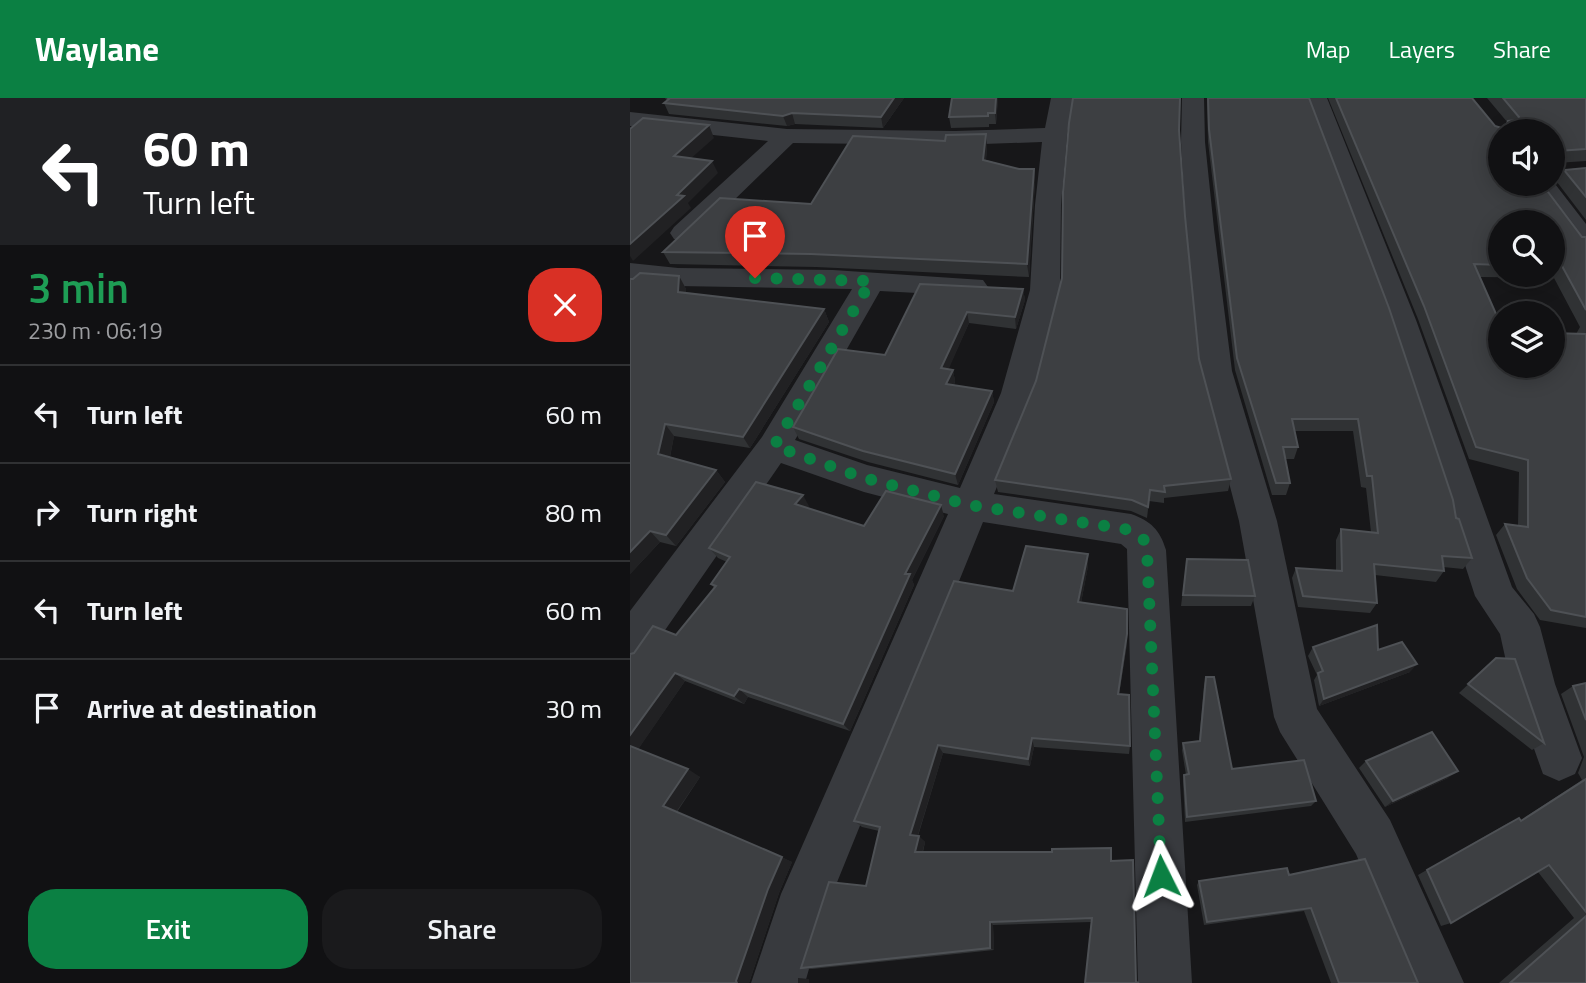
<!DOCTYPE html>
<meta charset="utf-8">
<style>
body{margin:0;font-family:"Titillium Web",sans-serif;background:#1a1a1c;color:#f1f3f6;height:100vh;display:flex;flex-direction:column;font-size:26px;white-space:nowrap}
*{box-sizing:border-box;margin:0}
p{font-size:23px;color:#9c9da0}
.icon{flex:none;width:38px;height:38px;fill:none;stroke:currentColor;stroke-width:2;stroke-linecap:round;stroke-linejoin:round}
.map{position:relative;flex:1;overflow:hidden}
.side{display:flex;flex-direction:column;background:#111113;width:630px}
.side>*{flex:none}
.top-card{background:#202124;color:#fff;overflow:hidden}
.tools{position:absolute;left:858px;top:21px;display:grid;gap:14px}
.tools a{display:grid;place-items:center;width:77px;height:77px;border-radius:50%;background:#111113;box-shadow:0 4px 18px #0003,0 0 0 2px #303133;font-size:35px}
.pin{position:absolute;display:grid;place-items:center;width:60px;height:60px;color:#fff;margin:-72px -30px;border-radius:50% 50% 50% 0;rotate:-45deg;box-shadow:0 0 7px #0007}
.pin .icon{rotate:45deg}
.me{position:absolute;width:77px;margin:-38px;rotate:357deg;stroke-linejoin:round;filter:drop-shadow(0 0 5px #0008)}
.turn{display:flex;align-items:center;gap:24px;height:147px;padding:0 28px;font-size:32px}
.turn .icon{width:91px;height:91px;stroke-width:2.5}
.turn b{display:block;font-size:49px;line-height:60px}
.round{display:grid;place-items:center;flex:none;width:74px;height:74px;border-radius:28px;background:#1a1a1c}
.overview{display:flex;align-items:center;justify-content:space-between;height:119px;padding:0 28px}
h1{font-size:42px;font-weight:600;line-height:52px;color:#1e9e55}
.button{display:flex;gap:14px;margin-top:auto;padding:14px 28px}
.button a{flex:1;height:80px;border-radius:28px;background:#0b8043;color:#fff;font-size:28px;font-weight:600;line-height:80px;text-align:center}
.button a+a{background:#1a1a1c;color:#f1f3f6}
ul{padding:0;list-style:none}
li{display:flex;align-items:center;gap:21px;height:98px;padding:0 28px;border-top:2px solid #303133}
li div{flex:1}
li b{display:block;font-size:26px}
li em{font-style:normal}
header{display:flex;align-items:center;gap:42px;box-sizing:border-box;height:98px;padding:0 35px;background:#0b8043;color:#fff}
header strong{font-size:33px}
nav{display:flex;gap:38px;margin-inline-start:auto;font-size:24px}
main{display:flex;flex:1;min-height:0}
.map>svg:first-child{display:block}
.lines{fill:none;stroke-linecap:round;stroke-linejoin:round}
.minor{fill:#383a3e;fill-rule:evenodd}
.wall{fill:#303234;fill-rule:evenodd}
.shaded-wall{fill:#212123}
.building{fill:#3d3f42;stroke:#4e5155;stroke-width:2}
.route{stroke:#0b8043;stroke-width:12;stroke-dasharray:0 21.6}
</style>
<header>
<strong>Waylane</strong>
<nav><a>Map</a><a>Layers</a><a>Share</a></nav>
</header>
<main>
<section class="side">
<div class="top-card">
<div class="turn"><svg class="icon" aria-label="left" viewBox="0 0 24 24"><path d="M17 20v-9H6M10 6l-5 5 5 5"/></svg><div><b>60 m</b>Turn left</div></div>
</div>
<div class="overview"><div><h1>3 min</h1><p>230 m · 06:19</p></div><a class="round" style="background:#d93025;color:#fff"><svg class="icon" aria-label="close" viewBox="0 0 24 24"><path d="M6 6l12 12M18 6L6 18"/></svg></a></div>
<ul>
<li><svg class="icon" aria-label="left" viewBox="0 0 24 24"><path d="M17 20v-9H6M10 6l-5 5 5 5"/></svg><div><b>Turn left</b></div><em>60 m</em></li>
<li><svg class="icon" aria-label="right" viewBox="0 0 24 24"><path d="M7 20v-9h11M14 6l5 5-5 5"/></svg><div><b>Turn right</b></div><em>80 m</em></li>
<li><svg class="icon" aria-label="left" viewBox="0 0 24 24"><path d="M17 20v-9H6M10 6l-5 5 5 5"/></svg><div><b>Turn left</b></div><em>60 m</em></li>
<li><svg class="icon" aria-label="arrive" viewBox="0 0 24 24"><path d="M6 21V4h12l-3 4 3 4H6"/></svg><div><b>Arrive at destination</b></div><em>30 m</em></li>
</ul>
<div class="button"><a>Exit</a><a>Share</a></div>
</section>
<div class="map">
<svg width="956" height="885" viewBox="0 0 956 885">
<rect width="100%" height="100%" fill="#171719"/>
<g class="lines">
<!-- minor -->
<g class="minor">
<path d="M421,0H443L437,37L431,107L430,192L405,295L364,396L501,416C521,423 530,432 536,452L562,885H508L497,451L491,446L353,424L195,814L175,885H121L151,796L318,416L234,394L151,365L15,561L0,566V513L132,339L222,191L48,188L0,183V165L48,170L203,172L353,182L358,189L353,196L343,198L250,193L165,342L237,367L330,390L371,295L400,192L405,107L412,44L325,47L163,45L64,141L54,143L44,141L40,135L44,129L138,43L0,28V14L157,31L325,33L415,30Z"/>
<polygon points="552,0 574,0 575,44 584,131 602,273 647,423 687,611 760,722 834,885 780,885 726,756 650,634 644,619 609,423 570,273 556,131 551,44"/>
<polygon points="675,0 697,0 786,222 882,489 904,516 910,529 925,586 952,660 945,676 929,683 913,676 881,586 870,536 845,498 756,222"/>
<polygon points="922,82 956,126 956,152 946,150 899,86 922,86"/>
</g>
</g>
<!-- wall -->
<g class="wall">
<polygon points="35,0 274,0 253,30 165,26 157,28 39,16 34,5 37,3"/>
<polygon points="368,0 366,26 359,26 359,29 321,30 319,19"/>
<polygon points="577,0 679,0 826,420 842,460 833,471 813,469 814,473 806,484 745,477 747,505 740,515 668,509 662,480 666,470 706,473 706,442 711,431 741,434 736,390 731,389 723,333 665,333 668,349 664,361 655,361 660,385 656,397 642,397 605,272 578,44"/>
<path d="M698,0H842L865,28L875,31L878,25L857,0H956V63L926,65V71L922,78V33H870L952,139H956V530L910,522L887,491L866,437L875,426L888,428L889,374L839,361L788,221ZM870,124H922V177H870ZM850,179L924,180L950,229L946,236L870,268Z"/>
<polygon points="549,32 555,118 569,261 601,381 598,393 534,400 534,405 519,403 517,420 501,413 368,394 365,382 406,283 432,180"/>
<polygon points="357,49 356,62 389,71 404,71 405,84 399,179 186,169 40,166 33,154"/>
<polygon points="956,70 956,122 927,84 934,72"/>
<polygon points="49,178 56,191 56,195 194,211 199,224 120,350 44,338 40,359 86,372 95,384 46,448 30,444 0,476"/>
<polygon points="290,186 393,191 395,202 386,231 339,225 318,271 323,272 325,283 324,287 362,293 364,304 328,387 238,364 169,341 163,329 255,257"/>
<polygon points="179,408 177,410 234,428 314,418 282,482 284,487 220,633 118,599 114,606 55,583 8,651 70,679 47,714 162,764 149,795 119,885 0,885 4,555 46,537 84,490 81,486 97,464 88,460 79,450"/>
<polygon points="458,456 458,468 451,505 497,546 489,597 500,648 499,656 404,649 400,668 313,655 288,738 295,744 293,754 481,763 506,884 455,885 461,824 363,827 364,852 182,871 171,870 236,788 249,733 232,729 224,723 383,493"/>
<polygon points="557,461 625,498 621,508 551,508"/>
<polygon points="683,549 748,552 780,574 689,608 684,582 687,577 678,558"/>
<polygon points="866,560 914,645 902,652 829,595"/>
<polygon points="576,579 602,671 686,703 681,708 555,724 553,683 554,677 556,677 552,652 553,645 569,643 574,587"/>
<polygon points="956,585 956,885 869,885 944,820 908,774 821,825 811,828 788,777 878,725 889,720 891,722 952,682 948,675 954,659 931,596 943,588"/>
<polygon points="736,663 818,680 755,709 729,670"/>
<polygon points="659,777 788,885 701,885 674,813 574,827 567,787 569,783"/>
</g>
<!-- shaded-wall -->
<g class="shaded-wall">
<polygon points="264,0 274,0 253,30 251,19"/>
<polygon points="366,0 368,0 366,26 365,15"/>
<polygon points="162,15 165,26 157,28 153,18"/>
<polygon points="79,27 84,40 50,70 44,58"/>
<polygon points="356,36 357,49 355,74 353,62"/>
<polygon points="82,63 88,75 58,105 61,110 3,163 0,158 0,146"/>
<polygon points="404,71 405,84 399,179 397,166"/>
<polygon points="49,178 56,191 55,206 48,194"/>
<polygon points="393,191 395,202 386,231 385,219"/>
<polygon points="194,211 199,224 120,350 113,339"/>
<polygon points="337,214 339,225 314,282 311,270"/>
<polygon points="323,272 325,283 319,298 316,286"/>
<polygon points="362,293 364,304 328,387 325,376"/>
<polygon points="35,326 44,338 38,368 28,356"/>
<polygon points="86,372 95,384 46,448 36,437"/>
<polygon points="173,397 179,408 172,417 165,406"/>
<polygon points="311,407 314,418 282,482 284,487 220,633 213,626 275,476"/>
<polygon points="20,433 30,444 0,476 0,454"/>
<polygon points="458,456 458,468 449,515 448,504"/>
<polygon points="497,536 497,546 487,605 488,596"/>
<polygon points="787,566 780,574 689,608 694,601"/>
<polygon points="45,575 55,583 5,656 0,653 0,637"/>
<polygon points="109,591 118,599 114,606 104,598"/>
<polygon points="402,640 404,649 400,668 398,661"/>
<polygon points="308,647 313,655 286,743 280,737"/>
<polygon points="58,671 70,679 46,714 33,708"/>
<polygon points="828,673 818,680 755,709 763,703"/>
<polygon points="289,738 295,744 291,759 285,754"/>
<polygon points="152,759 162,764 149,795 119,885 107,885 106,883 138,791"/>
<polygon points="360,824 363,827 364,852 360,850"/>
<polygon points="168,880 179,881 179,885 168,885"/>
</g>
<!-- building -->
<g class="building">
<polygon points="38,0 264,0 251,19 162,15 153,18 34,5 39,1"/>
<polygon points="322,0 366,0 365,15 358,15 358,18 319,19"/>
<polygon points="443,0 550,0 549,32 555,118 569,261 601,381 534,388 535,394 520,392 518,409 502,402 365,382 406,283 432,180 433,94 439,25"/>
<polygon points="578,0 679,0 759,210 823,402 826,420 829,421 842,460 812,458 814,473 744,466 747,505 673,498 666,470 712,473 711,431 748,435 742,378 737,378 728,321 662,321 668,349 653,349 660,385 646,385 607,260 579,31"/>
<polygon points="706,0 842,0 865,28 875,31 878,23 888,22 889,19 873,0 956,0 956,51 927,53 926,71 922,71 922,33 870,33 870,86 912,86 952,139 956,139 956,212 932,168 922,167 922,124 870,124 870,167 844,166 870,225 870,268 922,268 922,235 956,236 956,519 921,512 897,480 875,426 898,429 898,362 846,349 794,208"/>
<polygon points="13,20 79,27 44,58 82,63 47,97 54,98 0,146 0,31"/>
<polygon points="356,36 353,62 389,71 404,71 397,166 181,156 33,154 90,100 181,106 223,38 315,43 316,37"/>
<polygon points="956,70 956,99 934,72"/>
<polygon points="10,175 49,178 48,194 194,211 113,339 35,326 28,356 86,372 36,437 20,433 0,454 0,181 3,181"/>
<polygon points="290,186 393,191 385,219 337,214 311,270 323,272 316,286 362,293 325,376 233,353 163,329 208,251 255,257"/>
<polygon points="126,384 173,397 165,406 234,428 256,393 311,407 275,476 280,476 213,626 109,591 104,598 45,575 0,637 0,556 4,555 23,528 46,537 86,488 81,486 100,459 79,450"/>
<polygon points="396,448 458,456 448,504 497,511 497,536 488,596 499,597 500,648 402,640 398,661 308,647 280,737 289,738 285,754 422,754 422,751 481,750 481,763 503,762 506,884 509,885 455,885 462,820 360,824 360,850 171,870 199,784 236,788 250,729 224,723 324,483 383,493"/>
<polygon points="557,461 618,462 625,498 553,497"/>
<polygon points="747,527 748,552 772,544 787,566 694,601 688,575 693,573 683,549"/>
<polygon points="866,560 885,561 914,645 838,586"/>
<polygon points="576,579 584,579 602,671 674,662 686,703 557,719 554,677 559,676 553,645 570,643"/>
<polygon points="956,585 956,622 943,588"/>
<polygon points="802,634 828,673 763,703 736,663"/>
<polygon points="0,648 58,671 33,708 152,759 138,791 106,883 107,885 0,885"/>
<polygon points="956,681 956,814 919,767 821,825 797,772 889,720 891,723"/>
<polygon points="735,761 788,885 709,885 681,810 577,824 569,783 657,770 659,777"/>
<polygon points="956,818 956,885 880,885"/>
</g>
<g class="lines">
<!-- route -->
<polyline class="route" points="125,180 241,183 144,348 234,380 340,407 501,432 514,442 517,452 531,778"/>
</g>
</svg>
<div class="tools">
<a><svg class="icon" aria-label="sound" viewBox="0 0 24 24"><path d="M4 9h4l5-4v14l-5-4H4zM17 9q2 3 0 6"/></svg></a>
<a><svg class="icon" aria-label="search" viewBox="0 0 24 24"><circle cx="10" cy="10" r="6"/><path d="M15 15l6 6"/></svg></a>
<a><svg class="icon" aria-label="layers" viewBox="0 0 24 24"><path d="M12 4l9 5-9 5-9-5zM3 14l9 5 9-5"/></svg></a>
</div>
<div class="pin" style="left:125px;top:180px;background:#d93025"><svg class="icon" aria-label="arrive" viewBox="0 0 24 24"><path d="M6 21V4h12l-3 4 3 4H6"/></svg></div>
<svg class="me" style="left:531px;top:778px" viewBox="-20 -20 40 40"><path d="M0-17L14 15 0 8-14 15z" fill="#0b8043" stroke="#fff" stroke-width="4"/></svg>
</div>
</main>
